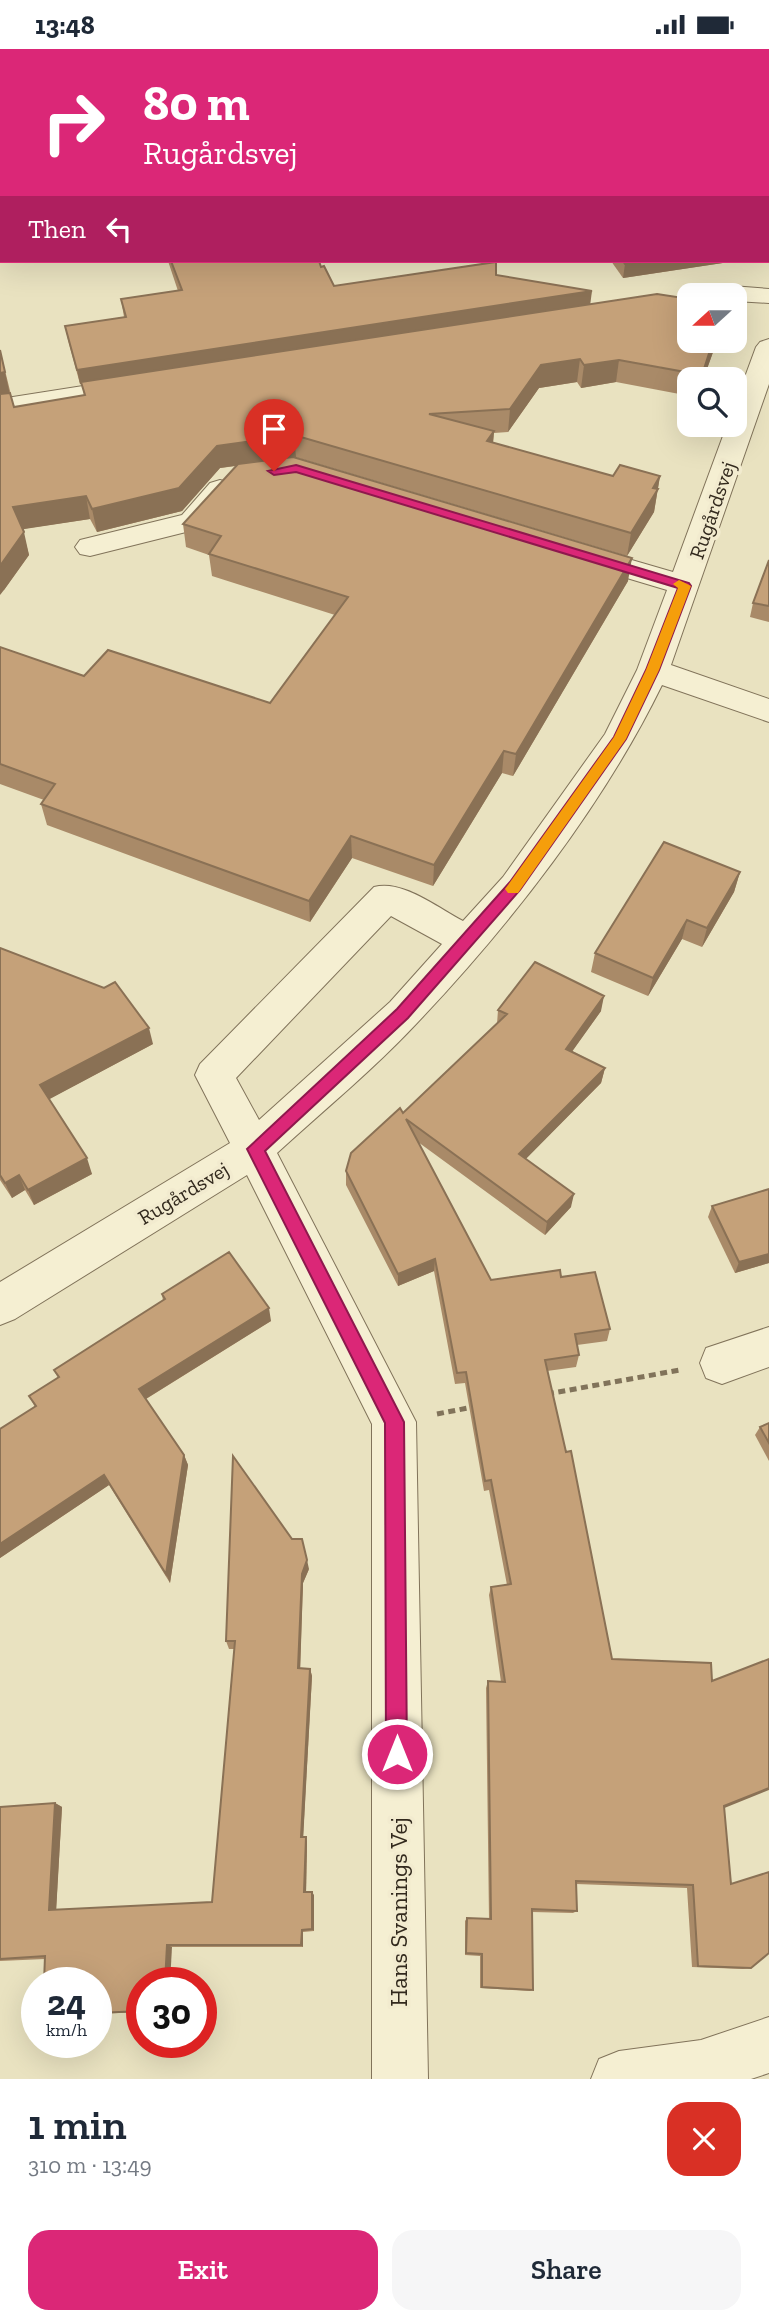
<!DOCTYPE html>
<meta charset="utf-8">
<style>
body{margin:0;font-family:"Zilla Slab",serif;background:#f6f6f7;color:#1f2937;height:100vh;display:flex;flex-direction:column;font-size:26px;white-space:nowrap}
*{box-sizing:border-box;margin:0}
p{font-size:23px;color:#747a83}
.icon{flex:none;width:38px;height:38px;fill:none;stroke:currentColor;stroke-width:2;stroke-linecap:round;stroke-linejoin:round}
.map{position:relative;height:2030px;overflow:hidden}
.sheet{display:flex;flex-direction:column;background:#fff;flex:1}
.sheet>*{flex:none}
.top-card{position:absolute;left:0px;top:0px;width:770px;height:214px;box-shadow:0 7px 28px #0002;background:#db2777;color:#fff;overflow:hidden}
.needle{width:46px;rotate:249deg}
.controls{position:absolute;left:677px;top:234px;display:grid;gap:14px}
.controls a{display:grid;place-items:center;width:70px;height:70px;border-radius:14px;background:#fff;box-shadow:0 7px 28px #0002;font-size:35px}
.speed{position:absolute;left:21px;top:1918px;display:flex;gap:14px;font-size:35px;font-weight:700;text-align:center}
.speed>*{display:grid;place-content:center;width:91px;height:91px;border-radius:50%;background:#fff;box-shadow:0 7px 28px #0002;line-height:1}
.speed small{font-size:18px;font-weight:400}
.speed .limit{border:10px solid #d22;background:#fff;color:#111}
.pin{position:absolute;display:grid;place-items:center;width:60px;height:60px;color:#fff;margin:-72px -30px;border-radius:50% 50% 50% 0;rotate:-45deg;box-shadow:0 0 7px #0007}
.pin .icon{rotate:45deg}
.me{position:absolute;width:77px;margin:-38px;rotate:0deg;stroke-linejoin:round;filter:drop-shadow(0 0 5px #0008)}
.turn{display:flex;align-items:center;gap:24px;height:147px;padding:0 28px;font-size:32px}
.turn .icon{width:91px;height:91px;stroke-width:2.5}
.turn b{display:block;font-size:49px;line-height:60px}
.then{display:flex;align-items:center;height:66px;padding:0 28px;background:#0003;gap:14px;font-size:26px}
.round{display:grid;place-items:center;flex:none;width:74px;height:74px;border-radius:21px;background:#f6f6f7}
.summary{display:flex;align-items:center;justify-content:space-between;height:119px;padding:0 28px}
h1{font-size:42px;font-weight:600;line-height:52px}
.primary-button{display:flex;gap:14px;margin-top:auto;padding:14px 28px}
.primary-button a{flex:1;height:80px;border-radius:21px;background:#db2777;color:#fff;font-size:28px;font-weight:600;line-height:80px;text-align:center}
.primary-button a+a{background:#f6f6f7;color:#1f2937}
.status{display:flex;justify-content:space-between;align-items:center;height:49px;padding:0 35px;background:#fff;direction:ltr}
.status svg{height:19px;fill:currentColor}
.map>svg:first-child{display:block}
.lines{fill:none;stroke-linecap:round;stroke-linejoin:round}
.minor-casing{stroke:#81735a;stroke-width:2}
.path{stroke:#81735a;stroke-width:5;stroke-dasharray:7 4.5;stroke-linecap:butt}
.minor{fill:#f5efd2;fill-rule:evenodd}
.wall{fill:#a98a68}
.shaded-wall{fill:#8a7155}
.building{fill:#c5a179;stroke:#8a7155;stroke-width:2}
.route{fill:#db2777;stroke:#8e194d;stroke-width:2}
.slow{fill:#f59e0b}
.labels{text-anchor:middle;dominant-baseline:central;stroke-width:7;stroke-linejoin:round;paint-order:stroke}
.street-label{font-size:21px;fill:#32291d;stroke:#f2ebcf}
.near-street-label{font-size:24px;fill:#32291d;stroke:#f2ebcf}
</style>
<div class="status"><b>13:48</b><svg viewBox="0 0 49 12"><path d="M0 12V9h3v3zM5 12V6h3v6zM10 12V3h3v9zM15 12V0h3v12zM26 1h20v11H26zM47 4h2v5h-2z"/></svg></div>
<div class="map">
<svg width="769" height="2030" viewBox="0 0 769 2030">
<rect width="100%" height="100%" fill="#e9e2c0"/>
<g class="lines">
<defs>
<g id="minor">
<polygon points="732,237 769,240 769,254 735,252 735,247 702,247 705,242"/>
<path d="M769,290V335L671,616L769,650V673L662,636C603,757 510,876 417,974C374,1020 324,1061 277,1104L416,1373L428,2030H372V1375L247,1126L15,1270L0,1276V1233L230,1094L195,1026L200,1015L374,838C402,830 438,859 463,872L503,828L605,685L637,621L667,541L570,512L565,505L570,498L580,496L673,523L727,376H735V355L756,298L760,293ZM391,867L442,895L390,953L259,1071L236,1029Z"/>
<polygon points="134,329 143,331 147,337 143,343 0,366 0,350"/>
<polygon points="220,431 230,434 234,440 202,479 90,507 80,505 75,498 80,491 182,466 210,434"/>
<polygon points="769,1278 769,1318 722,1335 706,1329 700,1314 706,1299"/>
<polygon points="769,1968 769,2024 751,2030 591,2030 599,2010 619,2002 701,1991"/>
</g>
</defs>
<!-- minor casing -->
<use href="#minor" class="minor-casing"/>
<!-- path -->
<g class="path">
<polyline points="547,1345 680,1321"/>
<polyline points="437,1365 473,1358"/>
</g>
<!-- minor -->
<use href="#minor" class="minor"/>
</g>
<!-- wall -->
<g class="wall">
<polygon points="168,212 319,212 321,218 334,237 496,226 591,255 690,292 717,292 703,331 690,331 690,347 616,333 581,339 577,333 539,339 508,383 494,384 493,394 613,427 660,427 654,463 627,507 295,408 628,532 513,727 502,724 433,837 352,809 310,873 47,776 41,755 44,751 0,735 0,598 84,627 270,654 335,566 212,527 209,506 186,498 183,475 236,417 220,419 182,462 97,483 90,470 22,480 29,506 4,541 0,301 14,358 84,346 82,335 80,335 68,291 65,277 124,268 121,250 178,242"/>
<polygon points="611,212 736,212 623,229"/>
<polygon points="769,511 769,573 750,568 753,554"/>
<polygon points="740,823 734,843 702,898 682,890 648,947 591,923 595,904"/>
<polygon points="0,899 153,995 49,1050 92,1125 34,1156 25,1141 12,1149 0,1131"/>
<polygon points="498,961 601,962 572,1002 605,1019 601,1034 525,1110 571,1158 545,1186 418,1093 491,1231 561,1228 610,1280 607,1292 577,1296 579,1306 576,1318 547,1322 612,1610 724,1759 731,1835 751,1919 743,1920 692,1918 687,1839 576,1835 577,1862 573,1864 532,1863 533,1941 530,1942 480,1939 480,1907 465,1906 465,1872 467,1869 489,1870 486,1639 488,1632 501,1633 489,1546 491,1538 507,1536 489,1441 484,1442 465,1334 455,1335 434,1222 398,1237 346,1136 346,1122 403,1064 497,975"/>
<polygon points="712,1157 769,1214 735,1224 708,1168"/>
<polygon points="162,1245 271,1272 146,1350 184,1406 188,1416 170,1534 109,1436 0,1509 0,1380 35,1358 29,1347 58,1329 54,1321 163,1252"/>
<polygon points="769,1374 769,1412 755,1386 760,1378"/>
<polygon points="309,1520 303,1534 300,1619 310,1620 312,1627 303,1788 307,1792 306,1843 314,1846 314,1882 303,1883 303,1898 172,1898 142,1934 142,1963 96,1965 96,1934 45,1910 0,1912 0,1758 55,1754 62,1758 56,1861 212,1853 234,1600 229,1600 226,1592"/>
</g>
<!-- shaded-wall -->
<g class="shaded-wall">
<rect x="0" y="191" width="2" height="14"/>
<polygon points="648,212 736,212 623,229 625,215"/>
<polygon points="592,242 590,257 80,335 77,321"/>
<polygon points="713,292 717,292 703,331 701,331"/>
<polygon points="580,310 577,333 539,339 508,383 510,360 541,316"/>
<polygon points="619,311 616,333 581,339 584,316"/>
<polygon points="5,323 10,346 0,348 0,324"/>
<polygon points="494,382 492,405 487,392"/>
<polygon points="294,386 296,408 220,419 182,462 97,483 92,460 217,397"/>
<polygon points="660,427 654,463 627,507 631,484 653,439"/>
<polygon points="86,447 90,470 18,481 13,458"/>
<polygon points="24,483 29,506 4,541 0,546 0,517"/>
<polygon points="632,509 628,532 513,727 516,705"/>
<polygon points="504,702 502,724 433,837 434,816"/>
<polygon points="351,787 352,809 310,873 309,852"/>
<polygon points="740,823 734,843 702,898 707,879"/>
<polygon points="687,871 682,890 648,947 653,929"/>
<polygon points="604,947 601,962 564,1014 566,1000"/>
<polygon points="149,979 153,995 46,1052 40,1036"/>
<polygon points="605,1019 601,1034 517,1119 519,1105"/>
<polygon points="87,1109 92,1125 34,1156 28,1141"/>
<polygon points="19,1126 25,1141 12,1149 5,1134"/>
<polygon points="574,1145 571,1158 545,1186 547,1173"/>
<polygon points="769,1205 769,1214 735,1224 739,1213"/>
<polygon points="435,1210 434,1222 398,1237 398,1225"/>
<polygon points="269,1259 271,1272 144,1351 139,1340"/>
<polygon points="184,1406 188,1416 170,1534 166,1525"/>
<polygon points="104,1426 109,1436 0,1509 0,1495"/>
<polygon points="307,1511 309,1520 303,1534 300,1626 298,1619 302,1525"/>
<polygon points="310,1620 312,1627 303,1792 301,1788"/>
<polygon points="769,1739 769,1741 717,1762 724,1757"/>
<polygon points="55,1754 62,1758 56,1864 49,1861"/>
<polygon points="306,1788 307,1792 306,1846 304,1843"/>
<polygon points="312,1843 314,1846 314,1882 312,1880"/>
<polygon points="302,1881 303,1883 303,1898 301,1896"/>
<polygon points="167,1896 172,1898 170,1934 165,1934"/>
</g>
<!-- building -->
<g class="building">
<polygon points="242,0 769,0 769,78 768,80 768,2 227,2"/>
<polygon points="2,28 2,71 0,69 0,29"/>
<polygon points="2,85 2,191 0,191 0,86"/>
<polygon points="171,212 319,212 321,218 324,217 334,237 496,213 496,226 592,242 77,321 65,277 126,268 121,250 182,241"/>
<polygon points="623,212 648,212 625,215"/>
<polygon points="657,245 690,250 690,292 713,292 702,326 619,311 584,316 580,310 541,316 510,360 429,365 494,382 487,392 613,427 620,416 660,427 653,439 658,440 631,484 294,386 217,397 179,439 92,460 86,447 13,458 24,483 0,517 0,345 10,344 14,358 85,346 81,333"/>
<polygon points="0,301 5,323 0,324"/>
<polygon points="293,408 632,509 516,705 504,702 434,816 351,787 309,852 41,755 55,735 0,715 0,598 84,627 108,601 270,654 348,548 209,505 221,487 183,475 238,415"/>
<polygon points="769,511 769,557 753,554"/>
<polygon points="664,793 740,823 707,879 687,871 653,929 595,904"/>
<polygon points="0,899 104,939 115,933 149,979 40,1036 87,1109 28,1141 19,1126 5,1134 0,1126"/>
<polygon points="535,913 604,947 566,1000 605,1019 519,1105 574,1145 547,1173 406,1070 491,1231 560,1221 561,1228 595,1223 610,1280 575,1285 579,1306 545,1311 566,1403 571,1402 612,1610 711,1614 712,1632 769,1610 769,1739 724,1757 731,1835 769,1823 769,1904 751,1919 698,1917 693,1836 576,1832 577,1862 532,1860 533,1941 482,1938 482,1905 466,1904 467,1869 491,1870 488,1632 505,1633 491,1538 511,1535 491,1431 485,1432 466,1323 457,1324 435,1210 398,1225 346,1122 351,1104 400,1059 403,1064 507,965 498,961"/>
<polygon points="769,1140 769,1205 739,1213 712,1157"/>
<polygon points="229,1203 269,1259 139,1340 184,1406 166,1525 104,1426 0,1495 0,1380 36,1357 29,1347 59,1328 54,1321 165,1250 162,1245"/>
<polygon points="769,1374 769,1394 760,1378"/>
<polygon points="233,1407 292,1490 302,1490 307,1511 302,1525 298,1619 310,1620 301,1788 306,1788 304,1843 312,1843 312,1880 302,1881 301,1896 167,1896 165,1934 142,1934 142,1962 96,1964 96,1934 44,1934 45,1907 0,1910 0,1758 55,1754 49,1861 212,1853 235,1592 226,1592"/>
</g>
<!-- route -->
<polygon class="route" points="296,416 689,534 691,537 659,621 626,690 520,841 408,969 265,1102 404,1373 407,1705 404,1712 397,1716 389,1712 386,1705 385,1374 247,1100 397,960 510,833 614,688 646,621 678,539 296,423 274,426 268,422"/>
<!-- slow -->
<polygon class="slow" points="679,531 691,537 659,621 626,690 518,844 508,844 505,840 508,836 614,688 646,621 678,539 673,535"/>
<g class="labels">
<!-- street labels -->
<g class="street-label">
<text transform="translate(712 461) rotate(-71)">Rugårdsvej</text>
<text transform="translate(183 1144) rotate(-31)">Rugårdsvej</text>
</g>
<!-- near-street labels -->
<g class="near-street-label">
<text transform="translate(398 1863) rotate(-90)">Hans Svanings Vej</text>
</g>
</g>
</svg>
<div class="controls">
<a><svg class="needle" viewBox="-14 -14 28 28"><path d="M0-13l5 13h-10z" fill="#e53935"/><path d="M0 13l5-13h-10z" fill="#747a83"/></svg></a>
<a><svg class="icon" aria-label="search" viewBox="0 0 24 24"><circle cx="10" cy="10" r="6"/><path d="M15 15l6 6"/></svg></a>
</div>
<div class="speed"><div>24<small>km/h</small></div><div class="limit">30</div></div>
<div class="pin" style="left:274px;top:422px;background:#d93025"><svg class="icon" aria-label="arrive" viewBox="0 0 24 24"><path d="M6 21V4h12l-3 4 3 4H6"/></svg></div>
<svg class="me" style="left:397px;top:1705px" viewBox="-20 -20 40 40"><circle r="17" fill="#db2777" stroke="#fff" stroke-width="3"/><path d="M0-11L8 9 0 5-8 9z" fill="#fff"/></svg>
<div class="top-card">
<div class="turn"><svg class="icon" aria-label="right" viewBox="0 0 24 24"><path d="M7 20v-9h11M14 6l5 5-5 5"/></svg><div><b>80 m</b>Rugårdsvej</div></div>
<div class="then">Then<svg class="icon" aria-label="left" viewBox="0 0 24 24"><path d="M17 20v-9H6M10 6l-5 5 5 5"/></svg></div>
</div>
</div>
<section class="sheet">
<div class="summary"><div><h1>1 min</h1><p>310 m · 13:49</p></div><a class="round" style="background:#d93025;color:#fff"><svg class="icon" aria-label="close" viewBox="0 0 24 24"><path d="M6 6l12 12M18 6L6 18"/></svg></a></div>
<div class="primary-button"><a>Exit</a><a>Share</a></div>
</section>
